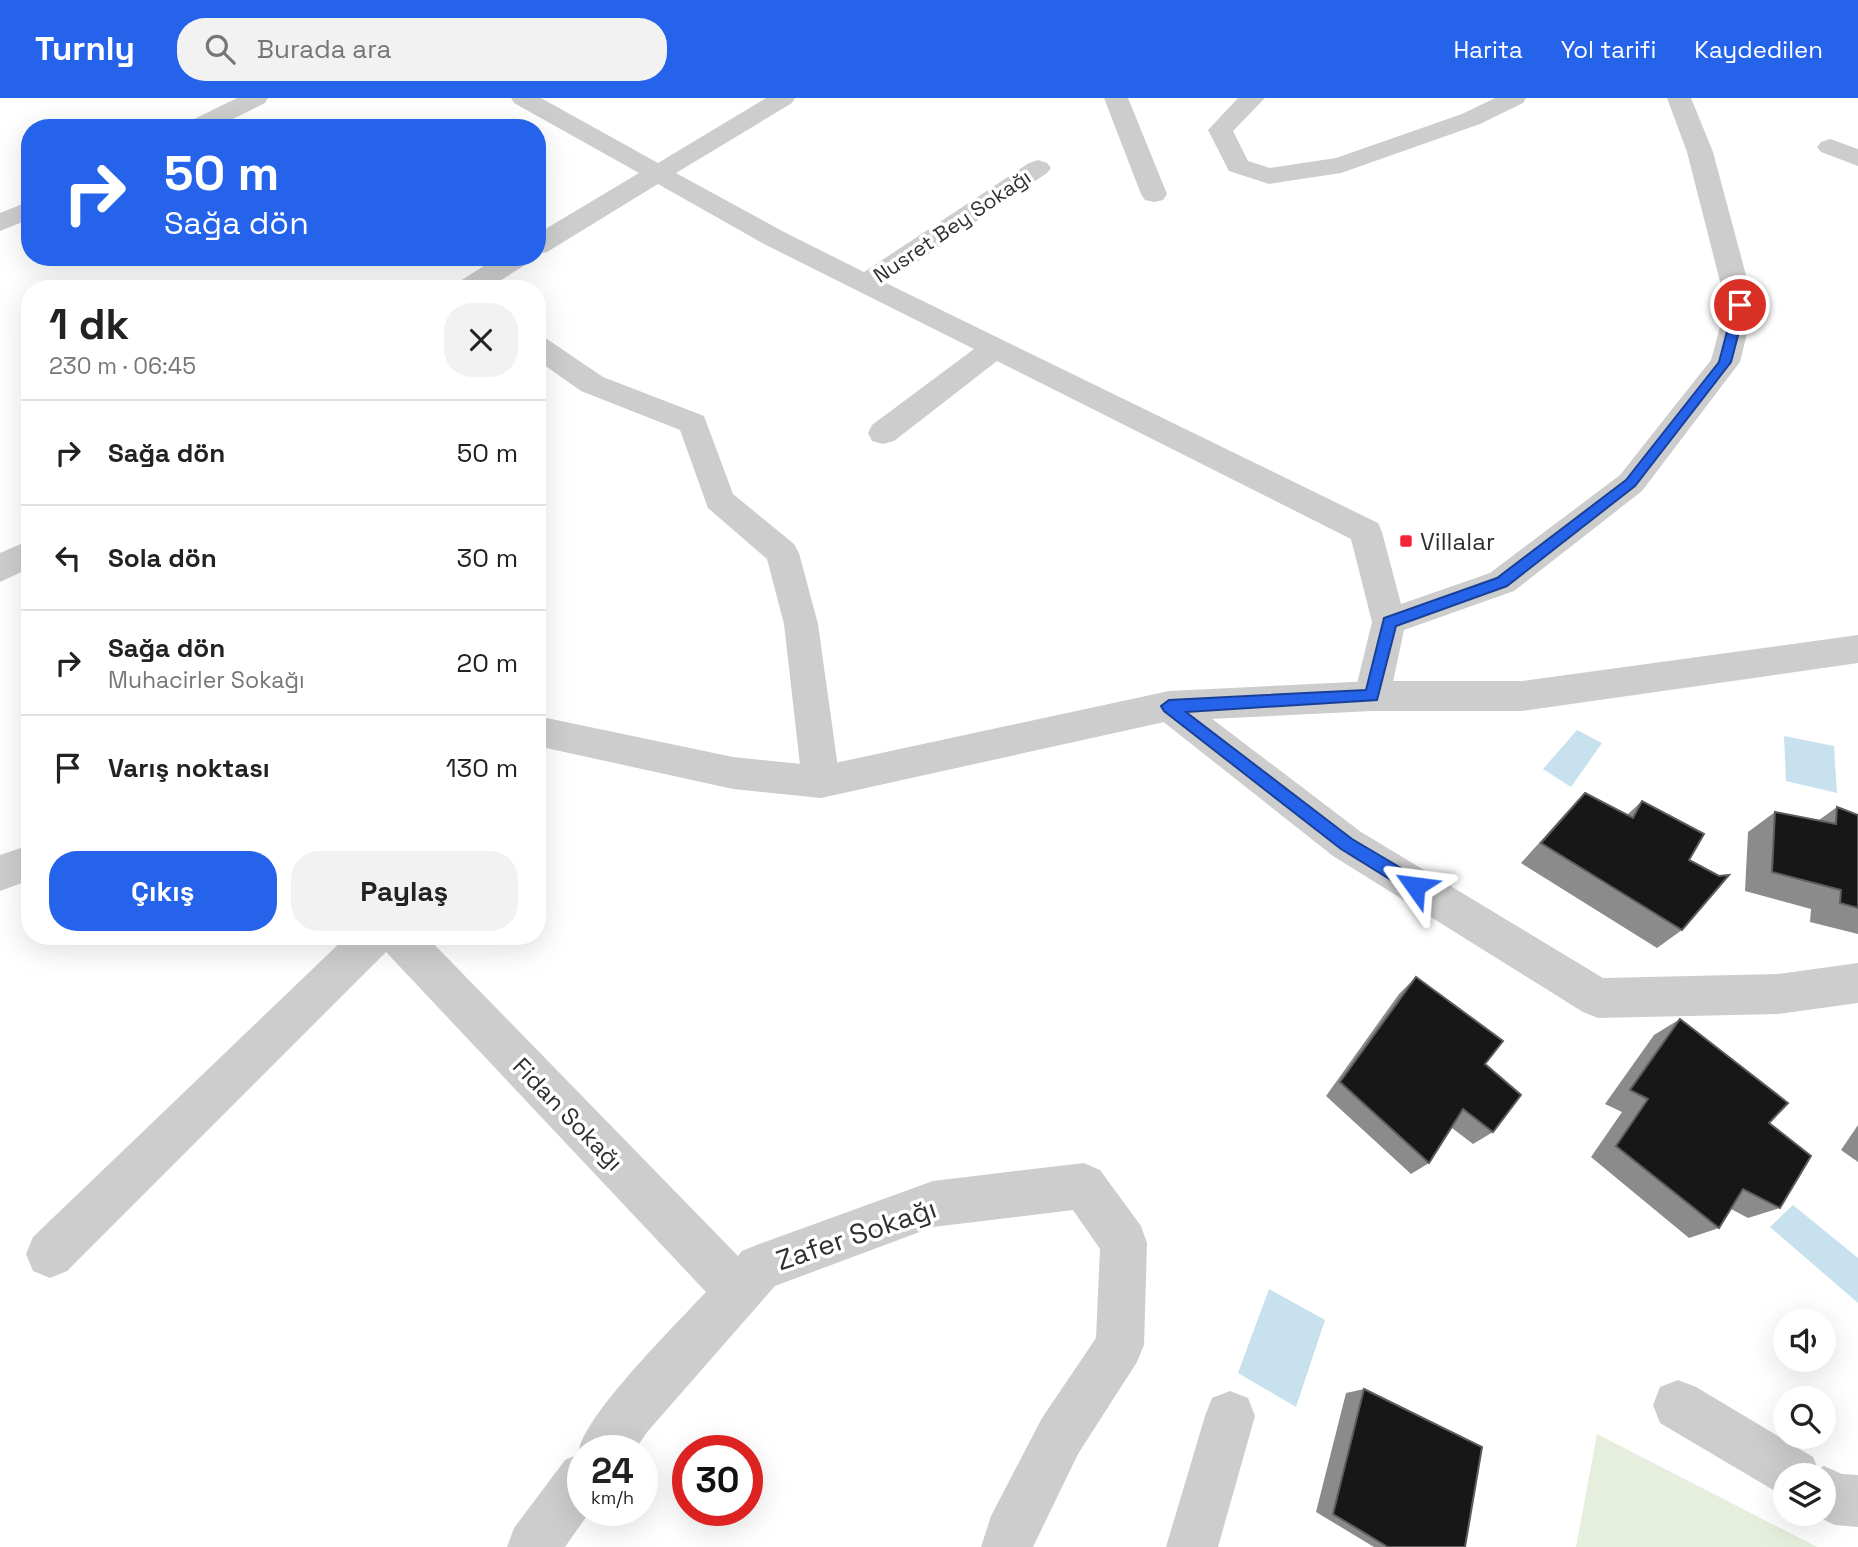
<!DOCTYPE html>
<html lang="tr">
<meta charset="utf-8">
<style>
body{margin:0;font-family:"Space Grotesk",sans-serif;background:#f2f2f2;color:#222;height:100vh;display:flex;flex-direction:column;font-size:26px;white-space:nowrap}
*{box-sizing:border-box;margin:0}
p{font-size:23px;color:#767676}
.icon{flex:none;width:38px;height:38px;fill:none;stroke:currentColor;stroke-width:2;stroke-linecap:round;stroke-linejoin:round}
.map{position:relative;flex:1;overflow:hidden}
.drawer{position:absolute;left:21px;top:182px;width:525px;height:665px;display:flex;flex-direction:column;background:#fff;border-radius:28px;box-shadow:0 7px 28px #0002}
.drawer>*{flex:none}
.guide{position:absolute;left:21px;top:21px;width:525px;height:147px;border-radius:28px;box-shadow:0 7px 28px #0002;background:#2563eb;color:#fff;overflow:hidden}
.tools{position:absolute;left:1773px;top:1211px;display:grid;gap:14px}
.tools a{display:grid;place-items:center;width:63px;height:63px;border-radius:50%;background:#fff;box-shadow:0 7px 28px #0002;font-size:35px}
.speed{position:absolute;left:567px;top:1337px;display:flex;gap:14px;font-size:35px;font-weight:700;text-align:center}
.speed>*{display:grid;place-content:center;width:91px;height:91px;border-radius:50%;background:#fff;box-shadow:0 7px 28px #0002;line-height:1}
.speed small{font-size:18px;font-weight:400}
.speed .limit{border:10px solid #d22;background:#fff;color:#111}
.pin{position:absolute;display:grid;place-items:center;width:60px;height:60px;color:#fff;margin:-30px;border:4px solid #fff;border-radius:50%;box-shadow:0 2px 7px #0007}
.me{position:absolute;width:77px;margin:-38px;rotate:301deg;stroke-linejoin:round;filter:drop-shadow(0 0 5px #0008)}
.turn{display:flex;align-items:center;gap:24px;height:147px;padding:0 28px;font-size:32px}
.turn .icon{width:91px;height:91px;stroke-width:2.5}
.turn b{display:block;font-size:49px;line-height:60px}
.round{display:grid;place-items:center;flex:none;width:74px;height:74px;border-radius:28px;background:#f2f2f2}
.headline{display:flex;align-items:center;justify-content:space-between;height:119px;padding:0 28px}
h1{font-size:42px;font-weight:600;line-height:52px}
.cta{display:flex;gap:14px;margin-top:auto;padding:14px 28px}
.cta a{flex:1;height:80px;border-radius:28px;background:#2563eb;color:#fff;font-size:28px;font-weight:600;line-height:80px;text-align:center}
.cta a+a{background:#f2f2f2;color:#222}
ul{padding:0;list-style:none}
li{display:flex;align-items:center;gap:21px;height:105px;padding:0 28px;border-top:2px solid #e0e0e0}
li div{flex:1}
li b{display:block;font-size:26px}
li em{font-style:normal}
header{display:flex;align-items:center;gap:42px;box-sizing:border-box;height:98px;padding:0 35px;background:#2563eb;color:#fff}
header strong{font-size:33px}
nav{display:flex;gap:38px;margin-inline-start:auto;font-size:24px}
.search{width:490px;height:63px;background:#f2f2f2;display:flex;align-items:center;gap:18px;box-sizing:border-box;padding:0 24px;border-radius:28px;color:#767676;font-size:26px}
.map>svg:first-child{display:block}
.green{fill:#e6eedd}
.water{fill:#c7e1ef}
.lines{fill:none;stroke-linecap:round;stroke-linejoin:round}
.minor{fill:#cdcdcd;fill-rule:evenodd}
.tertiary{fill:#cdcdcd;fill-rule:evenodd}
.wall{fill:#8b8b8b}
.building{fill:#171717;stroke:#5d5d5d;stroke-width:2}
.route{fill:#2563eb;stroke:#184099;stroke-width:2}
.poi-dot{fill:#f52438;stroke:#fff;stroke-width:2.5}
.labels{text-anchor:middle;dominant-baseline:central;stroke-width:7;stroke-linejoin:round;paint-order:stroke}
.far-street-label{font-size:21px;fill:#303030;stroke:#fff}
.poi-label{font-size:24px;fill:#303030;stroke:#fff;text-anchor:start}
.street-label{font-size:24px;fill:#303030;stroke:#fff}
.near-street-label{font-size:28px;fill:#303030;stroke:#fff}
</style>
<header>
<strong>Turnly</strong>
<div class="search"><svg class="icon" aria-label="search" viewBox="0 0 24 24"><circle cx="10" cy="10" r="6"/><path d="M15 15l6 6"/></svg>Burada ara</div>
<nav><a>Harita</a><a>Yol tarifi</a><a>Kaydedilen</a></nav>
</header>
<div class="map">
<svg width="1858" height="1449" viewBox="0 0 1858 1449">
<rect width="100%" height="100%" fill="#fff"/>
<!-- green -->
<polygon class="green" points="1597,1336 1817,1449 1576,1449"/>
<!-- water -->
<g class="water">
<polygon points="1577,632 1602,645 1571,689 1543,671"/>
<polygon points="1784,638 1834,648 1837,695 1786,683"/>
<polygon points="1793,1107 1858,1160 1858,1205 1770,1129"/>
<polygon points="1269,1191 1325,1222 1296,1309 1238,1275"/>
</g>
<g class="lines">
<!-- minor -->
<g class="minor">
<polygon points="511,0 541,0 658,65 766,0 795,0 792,5 676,75 784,134 864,174 1029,65 1038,62 1047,65 1051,70 1047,75 886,185 1378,425 1382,434 1401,506 1490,475 1620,377 1711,262 1726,207 1687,54 1667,0 1691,0 1713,54 1754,207 1740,264 1642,393 1514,493 1404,532 1390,598 1385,608 1372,613 1359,608 1354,598 1372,524 1351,441 997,263 894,343 883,346 872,343 868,335 872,327 974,251 764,146 658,86 547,154 537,156 537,136 639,75 514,5"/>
<polygon points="1104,0 1128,0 1167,96 1163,102 1154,104 1145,102 1141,96"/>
<polygon points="1238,0 1265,0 1233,33 1248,63 1270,70 1336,60 1462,16 1495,0 1526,0 1523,5 1480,26 1341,75 1269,86 1229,73 1208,32"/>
<polygon points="1830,41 1858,51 1858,68 1821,54 1817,49 1821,44"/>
<polygon points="498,159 531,159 528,165 487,191 453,191 457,185"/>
<polygon points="537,239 547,241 603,279 704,318 733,396 794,446 799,455 818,526 840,684 834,695 821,700 808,695 802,684 784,526 767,461 708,410 680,332 581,293 537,262"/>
<polygon points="30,442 30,470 0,484 0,455"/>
<polygon points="1169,593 1182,598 1361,734 1603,880 1778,876 1858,865 1858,905 1778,916 1598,920 1583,914 1333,758 1156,618 1151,608 1156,598"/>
<path d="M347,838H426L738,1158L742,1153L759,1146L933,1083L1084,1065L1100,1072L1141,1128L1147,1145L1144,1247L1137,1264L1078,1356L1033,1449H981L991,1418L1042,1320L1096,1240L1100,1151L1073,1112L933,1129L775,1188L648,1333L634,1353H583V1412H591L565,1449H507L514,1430L565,1362L579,1356C576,1325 681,1221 706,1194L386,854L67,1173L50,1180L33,1173L26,1156L33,1139Z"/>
<polygon points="1678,1282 1696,1289 1813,1359 1818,1371 1824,1368 1842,1376 1858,1377 1858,1429 1835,1427 1811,1416 1824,1416 1824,1377 1785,1377 1785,1399 1660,1325 1653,1307 1660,1289"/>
<polygon points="1230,1293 1248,1300 1255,1318 1218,1449 1166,1449 1205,1318 1212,1300"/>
</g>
<!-- tertiary -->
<g class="tertiary">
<polygon points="237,0 268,0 265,5 215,30 183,30 186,25"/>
<polygon points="30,103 30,121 0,133 0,115"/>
<polygon points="1858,537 1858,565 1523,613 1372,613 1169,623 821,700 733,691 537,648 537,618 733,659 821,668 1169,593 1372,583 1523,583"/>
<polygon points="30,747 30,782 0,793 0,757"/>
</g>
</g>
<!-- wall -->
<g class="wall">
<polygon points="1585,695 1627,717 1642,703 1689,762 1682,832 1657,850 1521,765 1565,716"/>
<polygon points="1837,709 1858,717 1858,836 1810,824 1811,811 1745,793 1748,734 1775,714 1819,722"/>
<polygon points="1416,879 1485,966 1493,1034 1473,1046 1452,1030 1429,1065 1411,1076 1326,998 1399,896"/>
<polygon points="1680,921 1769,1025 1780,1110 1748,1120 1731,1111 1719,1130 1689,1140 1591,1059 1622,1014 1605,1006 1654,937"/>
<polygon points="1858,1027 1858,1064 1841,1052"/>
<polygon points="1364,1291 1465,1449 1374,1449 1316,1414 1346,1295"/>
</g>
<!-- building -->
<g class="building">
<polygon points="1585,695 1633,720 1642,703 1704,736 1689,762 1719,778 1729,777 1682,832 1541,745"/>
<polygon points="1837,709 1858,717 1858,810 1840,805 1841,792 1772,774 1775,714 1836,726"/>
<polygon points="1416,879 1503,943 1485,966 1521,997 1493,1034 1463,1011 1429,1065 1340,984"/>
<polygon points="1680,921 1788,1005 1769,1025 1811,1058 1780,1110 1743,1091 1719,1130 1616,1048 1648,1001 1630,992"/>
<polygon points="1364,1291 1482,1349 1465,1449 1388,1449 1333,1416"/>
</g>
<!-- route -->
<polygon class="route" points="1740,203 1746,207 1731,264 1635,388 1507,488 1396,528 1377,602 1186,614 1352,741 1421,782 1423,788 1421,793 1415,795 1409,793 1341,751 1164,613 1161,608 1169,602 1366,592 1384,520 1497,480 1626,382 1719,264 1734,207"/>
<!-- markers -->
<rect class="poi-dot" x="1399" y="436" width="14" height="14" rx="3.5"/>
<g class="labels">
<!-- far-street labels -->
<g class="far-street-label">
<text transform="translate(952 128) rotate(-34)">Nusret Bey Sokağı</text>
</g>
<!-- poi labels -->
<g class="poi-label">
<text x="1420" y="443">Villalar</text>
</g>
<!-- street labels -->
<g class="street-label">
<text transform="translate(568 1016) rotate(46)">Fidan Sokağı</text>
</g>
<!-- near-street labels -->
<g class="near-street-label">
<text transform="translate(856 1136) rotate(-19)">Zafer Sokağı</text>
</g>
</g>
</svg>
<div class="tools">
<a><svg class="icon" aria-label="sound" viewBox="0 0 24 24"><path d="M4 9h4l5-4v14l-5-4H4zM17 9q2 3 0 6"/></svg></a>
<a><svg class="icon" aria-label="search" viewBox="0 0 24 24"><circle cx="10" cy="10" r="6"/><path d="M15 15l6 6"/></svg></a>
<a><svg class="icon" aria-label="layers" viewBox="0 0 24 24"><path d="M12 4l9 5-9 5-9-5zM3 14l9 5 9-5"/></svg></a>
</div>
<div class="speed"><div>24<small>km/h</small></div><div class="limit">30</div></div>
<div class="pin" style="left:1740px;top:207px;background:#d93025"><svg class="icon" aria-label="arrive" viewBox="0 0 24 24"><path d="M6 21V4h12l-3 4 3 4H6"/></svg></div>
<svg class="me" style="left:1415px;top:788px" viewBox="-20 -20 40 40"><path d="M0-17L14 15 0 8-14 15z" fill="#2563eb" stroke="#fff" stroke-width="4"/></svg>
<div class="guide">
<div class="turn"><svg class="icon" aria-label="right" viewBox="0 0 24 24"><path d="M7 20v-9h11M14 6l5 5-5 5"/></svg><div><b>50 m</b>Sağa dön</div></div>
</div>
<section class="drawer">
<div class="headline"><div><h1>1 dk</h1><p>230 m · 06:45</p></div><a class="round"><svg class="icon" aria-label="close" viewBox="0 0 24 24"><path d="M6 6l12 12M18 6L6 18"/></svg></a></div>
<ul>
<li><svg class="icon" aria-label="right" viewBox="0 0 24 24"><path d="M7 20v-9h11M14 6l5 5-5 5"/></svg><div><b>Sağa dön</b></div><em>50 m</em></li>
<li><svg class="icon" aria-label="left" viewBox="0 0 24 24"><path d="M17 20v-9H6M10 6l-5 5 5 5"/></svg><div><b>Sola dön</b></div><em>30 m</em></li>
<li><svg class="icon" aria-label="right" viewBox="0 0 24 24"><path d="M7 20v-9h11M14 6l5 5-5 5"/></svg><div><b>Sağa dön</b><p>Muhacirler Sokağı</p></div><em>20 m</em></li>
<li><svg class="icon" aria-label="arrive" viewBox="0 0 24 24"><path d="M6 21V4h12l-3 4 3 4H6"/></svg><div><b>Varış noktası</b></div><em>130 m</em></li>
</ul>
<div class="cta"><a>Çıkış</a><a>Paylaş</a></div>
</section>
</div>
